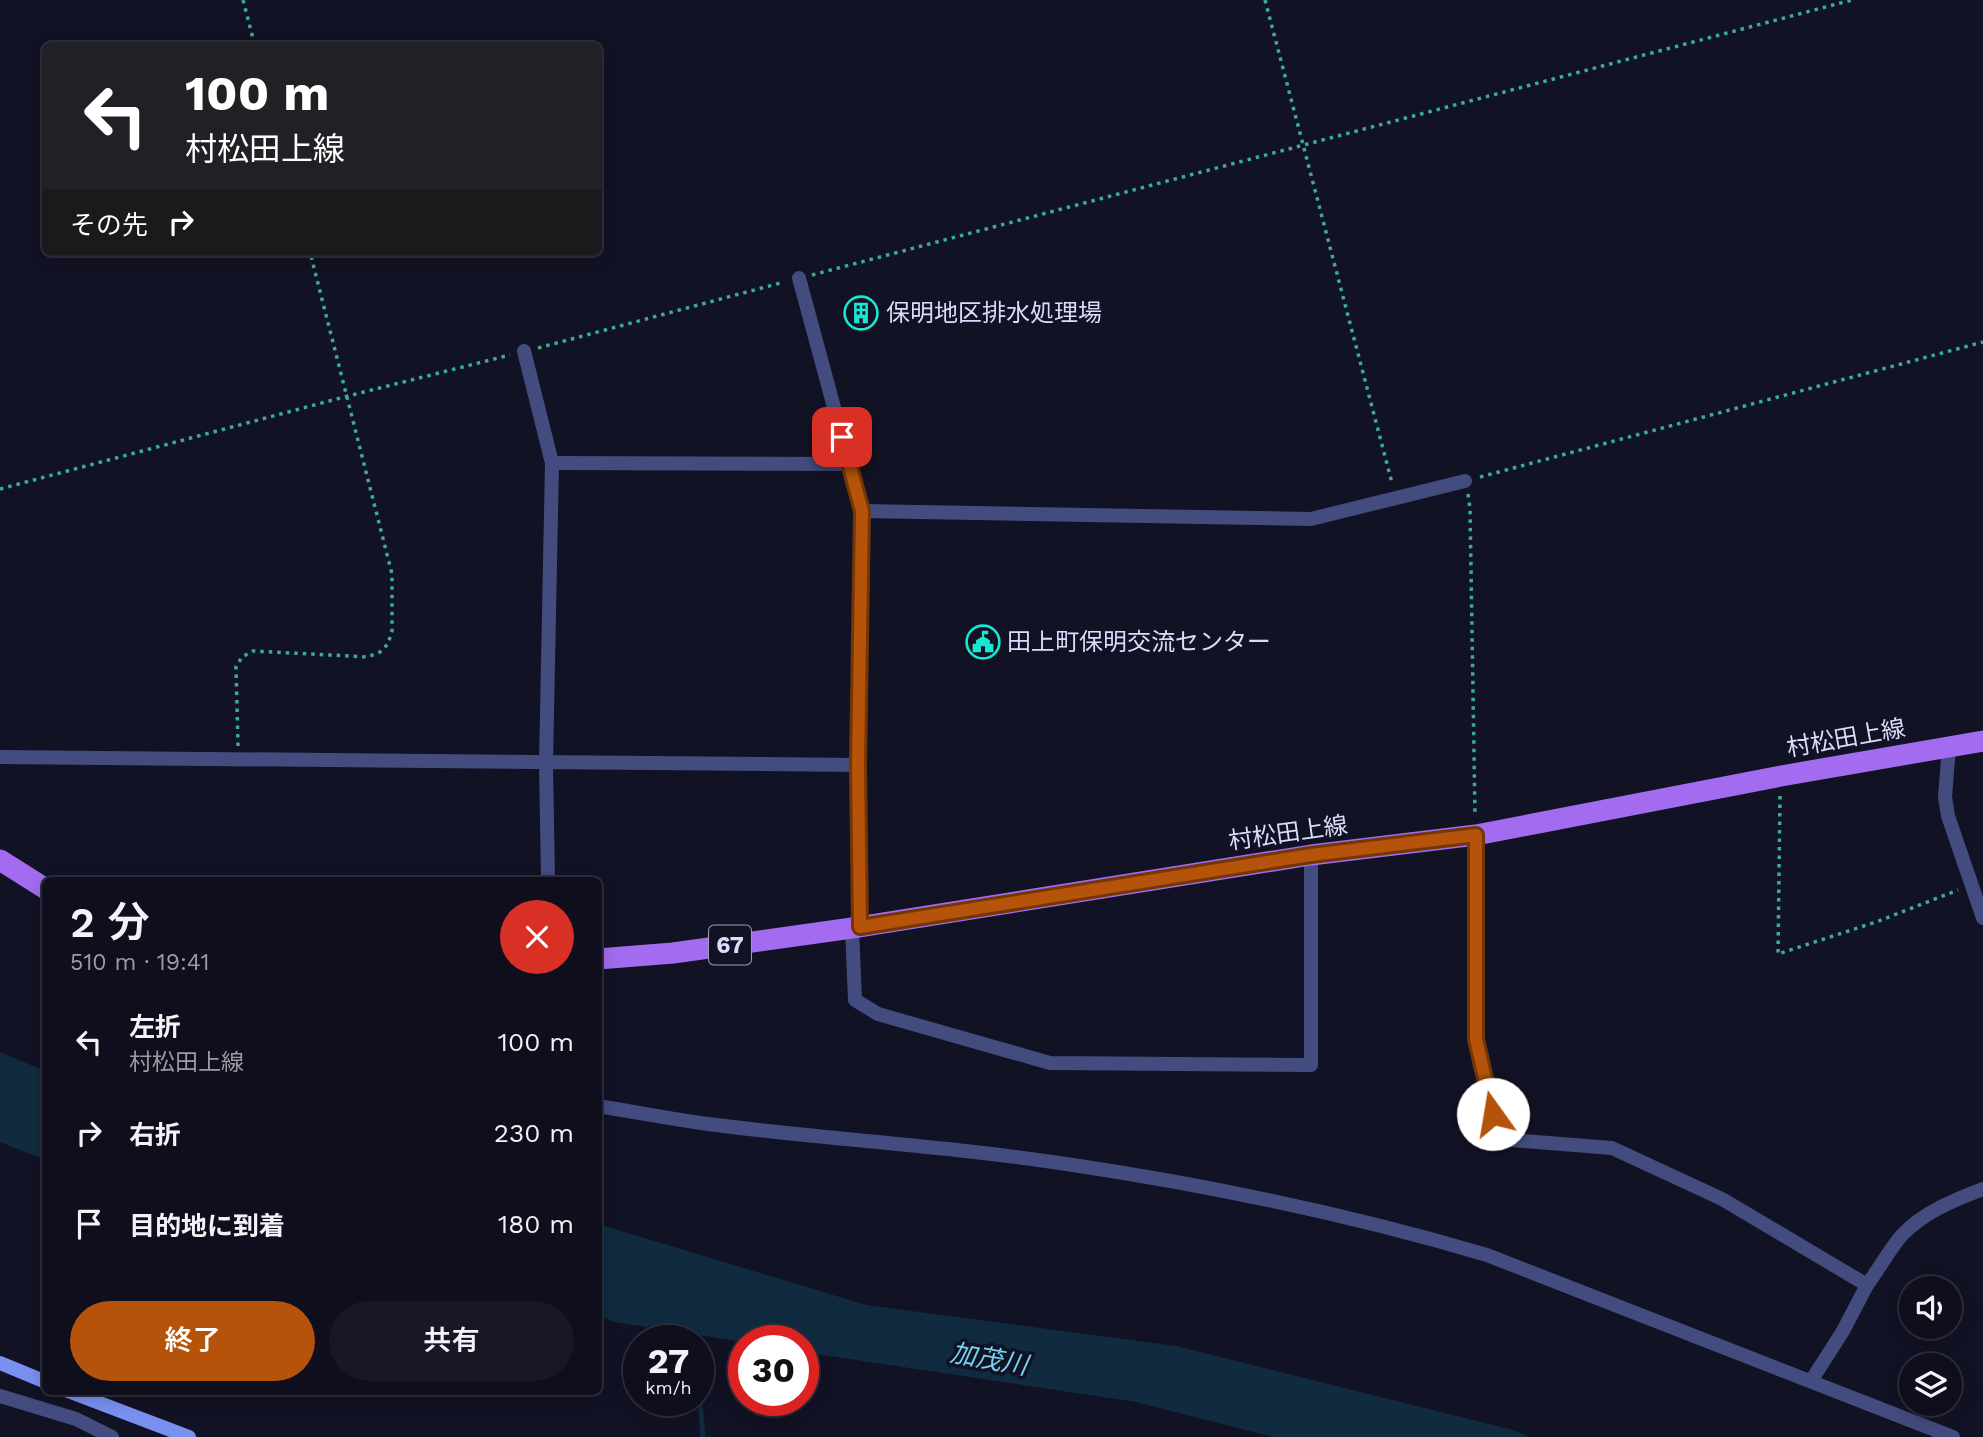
<!DOCTYPE html>
<html lang="ja">
<meta charset="utf-8">
<style>
body{margin:0;font-family:"Work Sans","Noto Sans JP",sans-serif;background:#171725;color:#f1f3f6;height:100vh;display:flex;flex-direction:column;font-size:26px;white-space:nowrap}
*{box-sizing:border-box;margin:0}
p{font-size:23px;color:#9b9ca3}
.icon{flex:none;width:38px;height:38px;fill:none;stroke:currentColor;stroke-width:2;stroke-linecap:round;stroke-linejoin:round}
.map{position:relative;flex:1;overflow:hidden}
.sheet{position:absolute;left:42px;top:877px;width:560px;height:518px;display:flex;flex-direction:column;background:#0e0e1c;border-radius:10px;box-shadow:0 4px 18px #0003,0 0 0 2px #2e2e3b}
.sheet>*{flex:none}
.hud{position:absolute;left:42px;top:42px;width:560px;height:214px;border-radius:10px;box-shadow:0 4px 18px #0003,0 0 0 2px #2e2e3b;background:#202124;color:#fff;overflow:hidden}
.controls{position:absolute;left:1899px;top:1276px;display:grid;gap:14px}
.controls a{display:grid;place-items:center;width:63px;height:63px;border-radius:50%;background:#0e0e1c;box-shadow:0 4px 18px #0003,0 0 0 2px #2e2e3b;font-size:35px}
.speed{position:absolute;left:623px;top:1325px;display:flex;gap:14px;font-size:35px;font-weight:700;text-align:center}
.speed>*{display:grid;place-content:center;width:91px;height:91px;border-radius:50%;background:#0e0e1c;box-shadow:0 4px 18px #0003,0 0 0 2px #2e2e3b;line-height:1}
.speed small{font-size:18px;font-weight:400}
.speed .limit{border:10px solid #d22;background:#fff;color:#111}
.pin{position:absolute;display:grid;place-items:center;width:60px;height:60px;color:#fff;margin:-30px;border-radius:14px;box-shadow:0 4px 10px #0006}
.me{position:absolute;width:77px;margin:-38px;rotate:347deg;stroke-linejoin:round;filter:drop-shadow(0 0 5px #0008)}
.turn{display:flex;align-items:center;gap:24px;height:147px;padding:0 28px;font-size:32px}
.turn .icon{width:91px;height:91px;stroke-width:2.5}
.turn b{display:block;font-size:49px;line-height:60px}
.then{display:flex;align-items:center;height:66px;padding:0 28px;background:#0003;gap:14px;font-size:26px}
.round{display:grid;place-items:center;flex:none;width:74px;height:74px;border-radius:37px;background:#171725}
.summary{display:flex;align-items:center;justify-content:space-between;height:119px;padding:0 28px}
h1{font-size:42px;font-weight:600;line-height:52px}
.cta{display:flex;gap:14px;margin-top:auto;padding:14px 28px}
.cta a{flex:1;height:80px;border-radius:42px;background:#b45309;color:#fff;font-size:28px;font-weight:600;line-height:80px;text-align:center}
.cta a+a{background:#171725;color:#f1f3f6}
ul{padding:0;list-style:none}
li{display:flex;align-items:center;gap:21px;height:91px;padding:0 28px}
li div{flex:1}
li b{display:block;font-size:26px}
li em{font-style:normal}
.map>svg:first-child{display:block}
.water{fill:#102b40}
.lines{fill:none;stroke-linecap:round;stroke-linejoin:round}
.stream{stroke:#102b40;stroke-width:5}
.path{stroke:#3cac8e;stroke-width:3.5;stroke-dasharray:3.5 5;stroke-linecap:butt}
.street{stroke:#424c7f;stroke-width:14}
.secondary{stroke:#7a90f1;stroke-width:14}
.primary{stroke:#a36cf0;stroke-width:21}
.route-casing{stroke:#753606;stroke-width:18}
.route{stroke:#b45309;stroke-width:12}
.labels{text-anchor:middle;dominant-baseline:central;stroke-width:7;stroke-linejoin:round;paint-order:stroke}
.shield{fill:#121225;stroke:#9da0bb;stroke-width:2}
.shield-label{font-size:23px;font-weight:bold;fill:#d9ddfb}
.poi-label{font-size:24px;fill:#d9ddfb;stroke:#121225;text-anchor:start}
.street-label{font-size:24px;fill:#d9ddfb;stroke:#121225}
.water-label{font-size:26px;font-style:italic;fill:#72d0f0;stroke:#121225}
</style>
<div class="map">
<svg width="1983" height="1437" viewBox="0 0 1983 1437">
<rect width="100%" height="100%" fill="#121225"/>
<!-- water -->
<g class="water">
<polygon points="0,1052 45,1071 45,1160 0,1142"/>
<polygon points="598,1224 866,1305 1176,1346 1513,1430 1530,1437 1273,1437 1136,1402 803,1352 803,1340 744,1340 744,1342 614,1322 599,1315"/>
</g>
<g class="lines">
<!-- stream -->
<g class="stream">
<polyline points="683,1327 687,1340"/>
<polyline points="698,1378 703,1437"/>
</g>
<!-- path -->
<g class="path">
<polyline points="243,0 255,46"/>
<polyline points="1265,0 1392,483"/>
<polyline points="812,275 1852,0"/>
<polyline points="538,348 784,282"/>
<polyline points="1480,477 1983,342"/>
<polyline points="0,489 348,396 510,355"/>
<polyline points="1468,494 1470,508 1475,815"/>
<polyline points="238,746 236,667 242,657 253,651 368,657 380,652 388,644 392,631 392,574 310,252"/>
<polyline points="1780,796 1778,954 1876,922 1958,890"/>
</g>
<!-- street -->
<g class="street">
<polyline points="799,278 862,511 858,765 860,927"/>
<polyline points="524,351 552,463 546,764 548,880"/>
<polyline points="552,463 849,464"/>
<polyline points="862,511 1311,519 1465,481"/>
<polyline points="1949,747 1945,797 1948,816 1983,918"/>
<path d="M0,757C286,758 572,764 858,765"/>
<path d="M1476,835V1039L1499,1139L1612,1148L1722,1199L1867,1285C1879,1269 1889,1250 1902,1235C1924,1212 1954,1200 1983,1189"/>
<polyline points="852,928 855,1000 878,1014 1050,1063 1311,1065 1311,855"/>
<path d="M598,1106C635,1112 672,1119 708,1124C830,1140 952,1146 1073,1165C1213,1186 1351,1215 1487,1255L1953,1437"/>
<polyline points="1811,1381 1843,1331 1867,1285"/>
<polyline points="0,1396 76,1419 112,1437"/>
</g>
<!-- secondary -->
<g class="secondary">
<polyline points="0,1363 46,1382"/>
<polyline points="68,1391 189,1437"/>
</g>
<!-- primary -->
<g class="primary">
<polyline points="0,860 46,889"/>
<polyline points="598,959 673,953 852,928 1311,855 1476,835 1781,776 1983,741"/>
</g>
</g>
<g class="lines">
<defs>
<polyline id="route" points="842,437 862,511 858,765 860,927 1311,855 1476,835 1476,1039 1493,1114"/>
</defs>
<!-- route casing -->
<use href="#route" class="route-casing"/>
<!-- route -->
<use href="#route" class="route"/>
</g>
<!-- icons -->
<defs>
<symbol id="building-ring" viewBox="-11 -11 22 22"><circle r="9.5" fill="#121225" stroke="#19e7d1" stroke-width="1.5"/><path d="M-4-6H4V6H1V3H-1V6H-4ZM-2.5-4.3h1.7v1.8h-1.7ZM.8-4.3h1.7v1.8H.8ZM-2.5-1h1.7V.8h-1.7ZM.8-1h1.7V.8H.8Z" fill="#19e7d1"/></symbol>
<symbol id="civic-ring" viewBox="-11 -11 22 22"><circle r="9.5" fill="#121225" stroke="#19e7d1" stroke-width="1.5"/><path d="M-.6-6.5H3V-4.5H.6V-3L4-1V1h2V6H-6V1h2V-1L-.6-3ZM-1.2 2.5V6h2.4V2.5Z" fill="#19e7d1"/></symbol>
</defs>
<g fill-rule="evenodd">
<use href="#building-ring" x="842" y="294" width="38" height="38"/>
<use href="#civic-ring" x="964" y="623" width="38" height="38"/>
</g>
<g class="labels">
<!-- shield labels -->
<rect class="shield" x="709" y="925.5" width="42" height="39" rx="5"/>
<g class="shield-label">
<text x="730" y="945">67</text>
</g>
<!-- poi labels -->
<g class="poi-label">
<text x="886" y="313">保明地区排水処理場</text>
<text x="1007" y="642">田上町保明交流センター</text>
</g>
<!-- street labels -->
<g class="street-label">
<text transform="translate(1846 738) rotate(-10)">村松田上線</text>
<text transform="translate(1288 833) rotate(-8)">村松田上線</text>
</g>
<!-- water labels -->
<g class="water-label">
<text transform="translate(989 1359) rotate(10)">加茂川</text>
</g>
</g>
</svg>
<div class="controls">
<a><svg class="icon" aria-label="sound" viewBox="0 0 24 24"><path d="M4 9h4l5-4v14l-5-4H4zM17 9q2 3 0 6"/></svg></a>
<a><svg class="icon" aria-label="layers" viewBox="0 0 24 24"><path d="M12 4l9 5-9 5-9-5zM3 14l9 5 9-5"/></svg></a>
</div>
<div class="speed"><div>27<small>km/h</small></div><div class="limit">30</div></div>
<div class="pin" style="left:842px;top:437px;background:#d93025"><svg class="icon" aria-label="arrive" viewBox="0 0 24 24"><path d="M6 21V4h12l-3 4 3 4H6"/></svg></div>
<svg class="me" style="left:1493px;top:1114px" viewBox="-20 -20 40 40"><circle r="19" fill="#fff"/><path d="M0-13L10 11 0 6-10 11z" fill="#b45309"/></svg>
<div class="hud">
<div class="turn"><svg class="icon" aria-label="left" viewBox="0 0 24 24"><path d="M17 20v-9H6M10 6l-5 5 5 5"/></svg><div><b>100 m</b>村松田上線</div></div>
<div class="then">その先<svg class="icon" aria-label="right" viewBox="0 0 24 24"><path d="M7 20v-9h11M14 6l5 5-5 5"/></svg></div>
</div>
<section class="sheet">
<div class="summary"><div><h1>2 分</h1><p>510 m · 19:41</p></div><a class="round" style="background:#d93025;color:#fff"><svg class="icon" aria-label="close" viewBox="0 0 24 24"><path d="M6 6l12 12M18 6L6 18"/></svg></a></div>
<ul>
<li><svg class="icon" aria-label="left" viewBox="0 0 24 24"><path d="M17 20v-9H6M10 6l-5 5 5 5"/></svg><div><b>左折</b><p>村松田上線</p></div><em>100 m</em></li>
<li><svg class="icon" aria-label="right" viewBox="0 0 24 24"><path d="M7 20v-9h11M14 6l5 5-5 5"/></svg><div><b>右折</b></div><em>230 m</em></li>
<li><svg class="icon" aria-label="arrive" viewBox="0 0 24 24"><path d="M6 21V4h12l-3 4 3 4H6"/></svg><div><b>目的地に到着</b></div><em>180 m</em></li>
</ul>
<div class="cta"><a>終了</a><a>共有</a></div>
</section>
</div>
